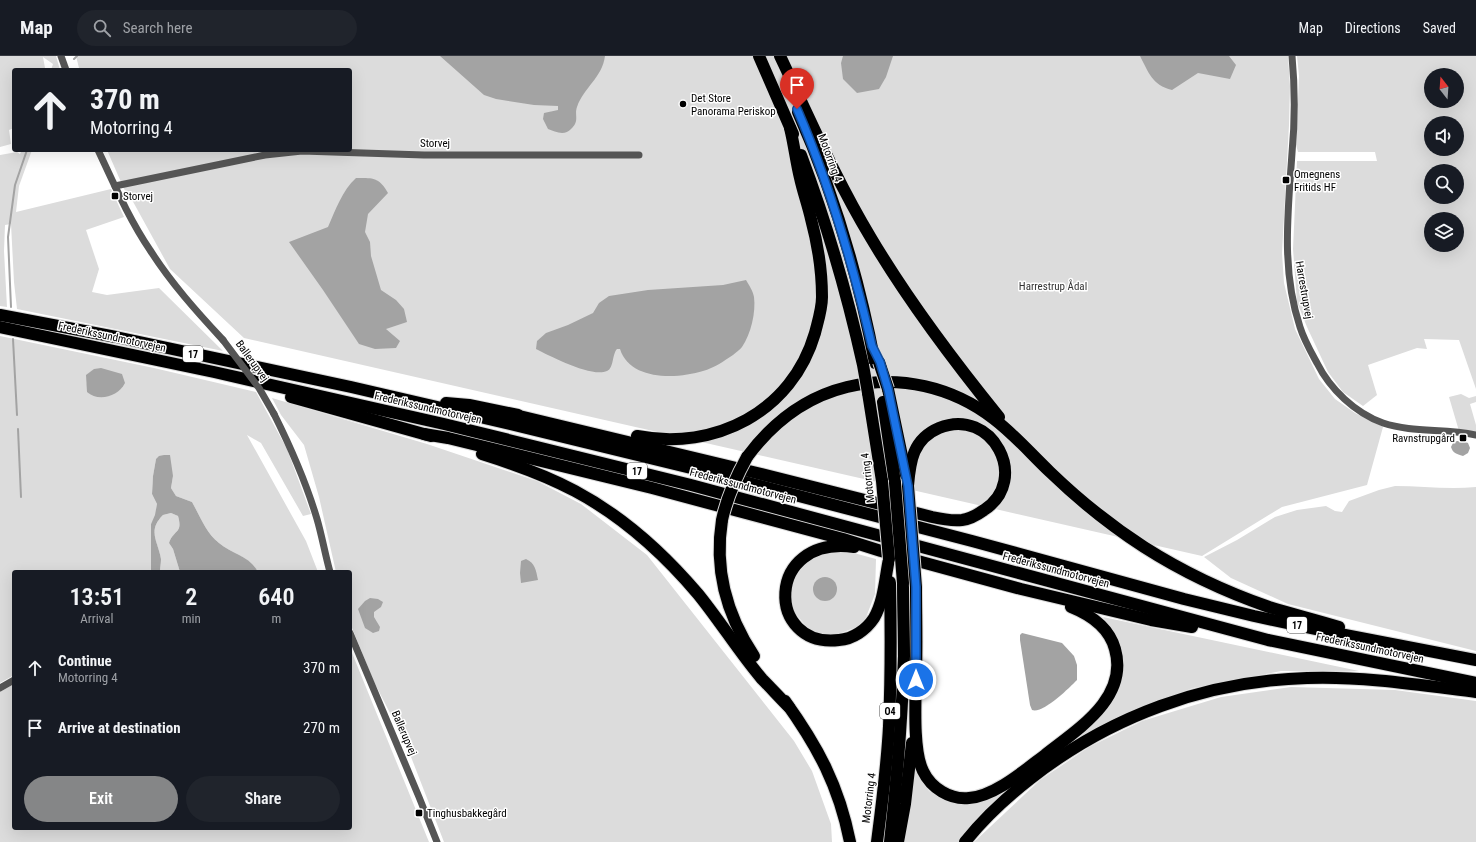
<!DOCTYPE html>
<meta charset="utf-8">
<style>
body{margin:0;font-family:"Roboto Condensed",sans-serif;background:#20242c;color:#f1f3f6;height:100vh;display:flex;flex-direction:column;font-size:15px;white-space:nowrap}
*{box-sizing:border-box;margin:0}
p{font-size:13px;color:#9ea1a6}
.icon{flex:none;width:22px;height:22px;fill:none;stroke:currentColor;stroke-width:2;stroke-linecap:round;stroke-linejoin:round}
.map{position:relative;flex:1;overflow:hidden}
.drawer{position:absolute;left:12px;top:514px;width:340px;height:260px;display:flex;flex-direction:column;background:#171b24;border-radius:4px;box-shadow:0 4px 16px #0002}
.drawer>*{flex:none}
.hud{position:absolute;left:12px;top:12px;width:340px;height:84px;border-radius:4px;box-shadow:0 4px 16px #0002;background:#171b24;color:#f1f3f6;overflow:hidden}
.needle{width:26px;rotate:343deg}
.tools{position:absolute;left:1424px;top:12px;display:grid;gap:8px}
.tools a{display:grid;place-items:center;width:40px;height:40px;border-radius:50%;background:#171b24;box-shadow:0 4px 16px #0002;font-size:20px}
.pin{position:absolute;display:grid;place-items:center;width:34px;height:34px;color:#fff;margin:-41px -17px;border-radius:50% 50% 50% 0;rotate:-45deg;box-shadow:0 0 4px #0007}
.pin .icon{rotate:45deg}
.me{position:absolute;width:44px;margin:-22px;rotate:0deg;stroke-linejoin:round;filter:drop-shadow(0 0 3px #0008)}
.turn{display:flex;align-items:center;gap:14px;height:84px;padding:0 12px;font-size:18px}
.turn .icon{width:52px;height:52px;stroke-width:2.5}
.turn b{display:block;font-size:28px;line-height:34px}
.eta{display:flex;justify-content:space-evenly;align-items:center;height:68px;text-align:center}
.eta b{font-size:24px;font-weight:600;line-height:28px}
.cta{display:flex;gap:8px;margin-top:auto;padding:8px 12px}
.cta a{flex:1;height:46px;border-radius:24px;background:#858687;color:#fff;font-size:16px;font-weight:600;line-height:46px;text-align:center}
.cta a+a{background:#20242c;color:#f1f3f6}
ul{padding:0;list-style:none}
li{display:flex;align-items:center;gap:12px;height:60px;padding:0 12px}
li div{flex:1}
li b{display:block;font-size:15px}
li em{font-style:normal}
header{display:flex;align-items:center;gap:24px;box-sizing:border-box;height:56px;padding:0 20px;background:#171b24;border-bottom:1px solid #363941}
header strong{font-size:19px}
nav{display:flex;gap:22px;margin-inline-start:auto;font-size:14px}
.search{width:280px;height:36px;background:#20242c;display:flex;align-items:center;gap:10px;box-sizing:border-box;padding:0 14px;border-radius:22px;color:#9ea1a6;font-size:15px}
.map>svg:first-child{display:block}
.green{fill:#dcdcdc;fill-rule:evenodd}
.water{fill:#a3a3a3}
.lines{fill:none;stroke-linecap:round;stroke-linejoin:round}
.stream{stroke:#a3a3a3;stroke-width:2}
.highway-casing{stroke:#dbdbdb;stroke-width:14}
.street{stroke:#555;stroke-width:7}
.highway{stroke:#000;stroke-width:12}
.highway-bridge-casing{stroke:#dbdbdb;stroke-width:14;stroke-linecap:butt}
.street-bridge{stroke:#555;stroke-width:7}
.highway-bridge{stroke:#000;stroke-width:12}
.route-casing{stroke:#114b97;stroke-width:10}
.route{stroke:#1a73e8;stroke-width:7}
.poi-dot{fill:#000;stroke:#fff;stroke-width:1.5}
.labels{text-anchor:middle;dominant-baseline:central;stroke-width:3;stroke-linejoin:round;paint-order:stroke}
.shield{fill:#fff;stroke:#4c4c4c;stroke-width:1}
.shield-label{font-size:10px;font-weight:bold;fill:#000}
.poi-label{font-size:11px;fill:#000;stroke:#fff;text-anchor:start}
.street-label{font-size:11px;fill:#000;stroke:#fff}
.park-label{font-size:11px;fill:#333;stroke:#fff}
</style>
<header>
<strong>Map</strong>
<div class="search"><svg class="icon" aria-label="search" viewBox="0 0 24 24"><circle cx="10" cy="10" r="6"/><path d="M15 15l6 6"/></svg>Search here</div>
<nav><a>Map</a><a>Directions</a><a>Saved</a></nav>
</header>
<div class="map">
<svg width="1476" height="786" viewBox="0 0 1476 786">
<rect width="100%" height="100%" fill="#fff"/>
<!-- green -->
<g class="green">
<polygon points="0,0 56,0 60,14 51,14 53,8 43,1 45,12 36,14 14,14 14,72 9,74 11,88 0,91"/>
<polygon points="76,0 1288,0 1290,30 1289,69 1282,197 1284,227 1295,273 1319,323 1335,343 1355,357 1383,371 1367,429 1282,451 1202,500 244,282 170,213 131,142 124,133 107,94 350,94 350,14 77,14 79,12"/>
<path d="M1297,0H1476V333L1459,284L1424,283L1427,293L1417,292L1368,309L1377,339L1363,350L1343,336L1328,316L1307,271L1297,246L1293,193L1297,105H1377L1375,96H1298L1296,89L1299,20ZM1431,19H1457V45H1431ZM1431,67H1457V93H1431ZM1431,115H1457V141H1431ZM1431,163H1457V189H1431Z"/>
<polygon points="22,94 32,94 19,130 16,156 111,133 124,161 86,174 99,213 92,236 107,239 159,232 223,295 17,253 14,226 11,168 5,169 4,195 7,251 0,250 0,99 17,96 20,98"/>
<path d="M0,280L154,312L256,336L287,393L311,458L303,460L261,387L247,379L306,485L318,516H258C249,500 232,498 219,487C206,477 200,460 192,446L176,440L171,432L173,420L156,403L153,420L152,438L157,448L156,459L151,468V516H14V619L0,627Z"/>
<polygon points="1461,338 1469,342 1476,340 1476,346 1470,348 1476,369 1476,377 1459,375 1449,341"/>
<polygon points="272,342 427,388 537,425 581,448 647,499 794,685 812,715 831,768 832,786 444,786 406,688 374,626 350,567 350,516 336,516 319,441 304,389 281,359"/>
<path d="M1395,430C1422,430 1449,434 1476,431V595L1288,548L1231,522L1204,501L1237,484L1275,461L1297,454L1326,450L1335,455L1342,456L1349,445L1379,434Z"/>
<path d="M171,457L178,460C183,478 174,473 169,487L173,493L180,516H160C160,512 161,507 161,503C158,485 147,475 163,459Z"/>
<polygon points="850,496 876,503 875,538 865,564 857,571 833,580 817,578 806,570 795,557 790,545 791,525 811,502 822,498"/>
<polygon points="1103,561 1359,615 1281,615 1193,632 1160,644 1103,669 1060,696 959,786 904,786 915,707 929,735 956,748 988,743 1084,674 1120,623 1123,599 1115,579"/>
<polygon points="350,592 429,786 0,786 0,636 14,628 14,772 350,772"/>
<polygon points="1291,631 1395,634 1476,645 1476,786 974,786 1040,724 1089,691 1142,665 1221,641"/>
</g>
<!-- water -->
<g class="water">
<path d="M440,0H605C602,22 584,31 577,51C574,59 580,65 571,73C565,80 555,76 548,73L543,63L544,57L558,54V50L534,49L496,43L484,39Z"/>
<polygon points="843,0 893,0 886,21 879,33 857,37 843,23 841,7"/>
<path d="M1140,0H1229L1236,9L1230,23L1198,17L1172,34C1152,29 1149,17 1140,0Z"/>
<path d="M356,122C373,122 379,121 388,137L368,158L365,176L370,186L371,200L381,234L396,244L404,253L407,266L386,273L400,285L396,292L375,293L359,288L323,234L289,186L328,171C336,153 342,135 356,122Z"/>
<path d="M746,224C749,229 753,235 754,241C756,256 751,278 742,291C740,294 736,296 733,299C724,305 714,312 703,315C677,323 630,325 620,293H617C612,298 614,312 607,315C592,322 550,300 536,293L537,285L546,277L568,269L593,257L599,247L609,240L648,234L723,229Z"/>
<path d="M101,312L122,318L125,327C118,341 98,346 87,336L86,319L94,313Z"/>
<path d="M1457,385H1463L1468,387L1470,392L1468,397L1463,400C1456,398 1453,397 1451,391L1453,387Z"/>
<path d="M164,399H170L173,420L171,432L176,440L192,446C200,460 206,477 219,487C232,498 250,500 258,516H180L173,493L169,487C174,473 183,478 178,460L171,457L163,459C147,475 158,485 161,503C161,507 160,512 160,516H151V468L155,459L157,448L152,438L153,420L156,403L159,400Z"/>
<path d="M526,503C535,507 536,514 538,524L521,527L520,517L521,505Z"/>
<circle cx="825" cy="533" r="12"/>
<polygon points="370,542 378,543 383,546 381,551 374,556 374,561 380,571 379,575 373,577 365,572 358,553 365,545"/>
<path d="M1022,577L1062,587L1074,600L1077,609V624C1069,632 1043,658 1032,654L1030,649L1020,584V579Z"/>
</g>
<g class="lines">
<!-- stream -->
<g class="stream">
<polyline points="74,3 77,0"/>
<polyline points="11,251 8,181 15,129 27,94"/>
<polyline points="13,283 17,359"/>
<polyline points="18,373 21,441"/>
</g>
<defs>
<g id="highway">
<polyline points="759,0 793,78"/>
<path d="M780,0C809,61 836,124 871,182C909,246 952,303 999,361"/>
<path d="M798,56C833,135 859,223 875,307"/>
<path d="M801,99C827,168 847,237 863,309"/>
<polyline points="0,259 116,281 351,331 510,368 695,413 972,485 1184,543 1254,560 1315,573 1476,604"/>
<polyline points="0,271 214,316 444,368 691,429 1268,584 1476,627"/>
<polyline points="888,333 906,419"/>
<polyline points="868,337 882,425"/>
<polyline points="291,341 431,380"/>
<polyline points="883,346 895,427"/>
<polyline points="446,347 469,349 518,359"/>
<path d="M511,358L753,416L932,461C941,463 952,465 962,464C970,463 977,459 984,454C1031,424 992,350 939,372C913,383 910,405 908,430"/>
<polyline points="424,378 448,382 652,432 843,483 881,495 1021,533 1151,564 1192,571"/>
<path d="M637,380C715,395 792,356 815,277C818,265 822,253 822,241C822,215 818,189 811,163C808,149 803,136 800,122C796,106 794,88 790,72"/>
<path d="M482,398C514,408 545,419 575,435C622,460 664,498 698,538C720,565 739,596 762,623C771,632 780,642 789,651"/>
<path d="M747,401C773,366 806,341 847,331C899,318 953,331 994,363C1015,379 1031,398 1050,416C1079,444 1110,469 1144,491C1183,516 1226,536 1269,551C1292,558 1316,564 1339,571"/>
<path d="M722,464C714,514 726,558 754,600"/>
<path d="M854,491C764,479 766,593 839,584C853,583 866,574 874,562C884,545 885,522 889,503"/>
<path d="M916,531C916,558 917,586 916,613C916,639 912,693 923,715C931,732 950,744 969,742C995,740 1025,714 1045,699C1078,673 1129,642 1115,593C1109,571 1091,559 1071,551"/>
<path d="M785,645C818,691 839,730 850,786"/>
<path d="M877,786C882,748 887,709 889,670C891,622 891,574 890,526"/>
<path d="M890,786C897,724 902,663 904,600C904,576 903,551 903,527"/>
<polyline points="898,786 905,748 912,687"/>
<path d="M965,786C984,762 1007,741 1030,723C1110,660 1206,625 1307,622C1363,620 1420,629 1476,636"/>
</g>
</defs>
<!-- highway casing -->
<use href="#highway" class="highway-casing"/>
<!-- street -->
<g class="street">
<polyline points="61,0 66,14"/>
<path d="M1292,0C1295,32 1295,65 1292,97C1288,156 1281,214 1300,271C1304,284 1311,296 1317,307C1330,333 1355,357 1383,367C1413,377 1445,372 1476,379"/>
<path d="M98,94C114,128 129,163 150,194C171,227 197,256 223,284"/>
<polyline points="115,130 265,99 302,95 424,99 639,99"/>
<path d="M274,358C291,392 306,426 317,463C322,480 325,498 330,516"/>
<polyline points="350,577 419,741 437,786"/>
<polyline points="0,632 14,624"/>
</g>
<!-- highway -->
<use href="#highway" class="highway"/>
<defs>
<g id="highway-bridge">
<polyline points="879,306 888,333"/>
<polyline points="863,309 868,337"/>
<polyline points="882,425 889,503"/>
<polyline points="895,427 903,527"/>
<polyline points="908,430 916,531"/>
<path d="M722,464C727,441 736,421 747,401"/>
</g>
</defs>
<!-- highway-bridge casing -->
<use href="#highway-bridge" class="highway-bridge-casing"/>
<!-- street-bridge -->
<polyline class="street-bridge" points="223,284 259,332 274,358"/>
<!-- highway-bridge -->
<use href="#highway-bridge" class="highway-bridge"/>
</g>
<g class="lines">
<defs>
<path id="route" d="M797,53C830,129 853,209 872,290L880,306L888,333L908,430L916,531V624"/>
</defs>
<!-- route casing -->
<use href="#route" class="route-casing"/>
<!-- route -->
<use href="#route" class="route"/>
</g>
<!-- markers -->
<g class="poi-dot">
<circle cx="683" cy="48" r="4"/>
<rect x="1282" y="120" width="8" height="8" rx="2"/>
<rect x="111" y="136" width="8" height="8" rx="2"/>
<rect x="1459" y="378" width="8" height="8" rx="2"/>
<rect x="415" y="753" width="8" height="8" rx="2"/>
</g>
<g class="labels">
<!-- shield labels -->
<g class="shield">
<rect x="183" y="290" width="20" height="16" rx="3"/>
<rect x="627" y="407" width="20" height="16" rx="3"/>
<rect x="1287" y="561" width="20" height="16" rx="3"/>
<rect x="880" y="647" width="20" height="16" rx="3"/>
</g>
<g class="shield-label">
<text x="193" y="298">17</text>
<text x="637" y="415">17</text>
<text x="1297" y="569">17</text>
<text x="890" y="655">O4</text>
</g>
<!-- poi labels -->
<g class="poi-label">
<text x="691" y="42">Det Store<tspan x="691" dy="13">Panorama Periskop</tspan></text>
<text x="1294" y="118">Omegnens<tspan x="1294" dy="13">Fritids HF</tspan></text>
<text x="123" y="140">Storvej</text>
<text x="1455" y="382" text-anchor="end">Ravnstrupgård</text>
<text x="427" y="757">Tinghusbakkegård</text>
</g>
<!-- street labels -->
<g class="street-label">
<text x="435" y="87">Storvej</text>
<text transform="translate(830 102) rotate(70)">Motorring 4</text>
<text transform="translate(1304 234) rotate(80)">Harrestrupvej</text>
<text transform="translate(112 281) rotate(12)">Frederikssundmotorvejen</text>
<text transform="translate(252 305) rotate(54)">Ballerupvej</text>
<text transform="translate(428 352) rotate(13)">Frederikssundmotorvejen</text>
<text transform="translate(868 422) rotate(-97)">Motorring 4</text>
<text transform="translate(743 430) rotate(15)">Frederikssundmotorvejen</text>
<text transform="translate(1056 514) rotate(15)">Frederikssundmotorvejen</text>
<text transform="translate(1370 592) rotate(12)">Frederikssundmotorvejen</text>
<text transform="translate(404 677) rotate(67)">Ballerupvej</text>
<text transform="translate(869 742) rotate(-83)">Motorring 4</text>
</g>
<!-- park labels -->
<g class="park-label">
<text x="1053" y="230">Harrestrup Ådal</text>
</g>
</g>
</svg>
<div class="tools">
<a><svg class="needle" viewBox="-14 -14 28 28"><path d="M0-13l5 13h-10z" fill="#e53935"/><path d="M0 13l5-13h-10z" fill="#9ea1a6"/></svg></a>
<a><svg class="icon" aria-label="sound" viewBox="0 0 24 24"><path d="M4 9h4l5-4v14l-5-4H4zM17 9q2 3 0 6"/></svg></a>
<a><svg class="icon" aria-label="search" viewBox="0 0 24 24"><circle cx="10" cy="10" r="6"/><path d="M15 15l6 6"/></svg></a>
<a><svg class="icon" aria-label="layers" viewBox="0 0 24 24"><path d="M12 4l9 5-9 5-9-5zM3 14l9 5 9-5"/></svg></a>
</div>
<div class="pin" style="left:797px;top:53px;background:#d93025"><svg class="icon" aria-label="arrive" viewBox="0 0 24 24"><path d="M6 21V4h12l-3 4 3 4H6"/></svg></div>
<svg class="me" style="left:916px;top:624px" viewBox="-20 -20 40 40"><circle r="17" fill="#1a73e8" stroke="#fff" stroke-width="3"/><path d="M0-11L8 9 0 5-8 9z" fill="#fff"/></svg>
<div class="hud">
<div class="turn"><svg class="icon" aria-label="ahead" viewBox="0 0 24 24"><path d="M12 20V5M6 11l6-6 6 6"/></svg><div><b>370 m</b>Motorring 4</div></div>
</div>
<section class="drawer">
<div class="eta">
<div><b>13:51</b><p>Arrival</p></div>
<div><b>2</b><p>min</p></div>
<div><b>640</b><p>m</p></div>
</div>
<ul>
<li><svg class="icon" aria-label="ahead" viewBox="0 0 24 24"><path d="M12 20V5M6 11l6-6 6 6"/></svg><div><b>Continue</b><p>Motorring 4</p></div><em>370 m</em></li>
<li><svg class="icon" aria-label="arrive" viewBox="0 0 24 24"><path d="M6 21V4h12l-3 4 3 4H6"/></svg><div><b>Arrive at destination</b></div><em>270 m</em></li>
</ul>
<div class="cta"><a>Exit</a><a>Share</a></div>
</section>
</div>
